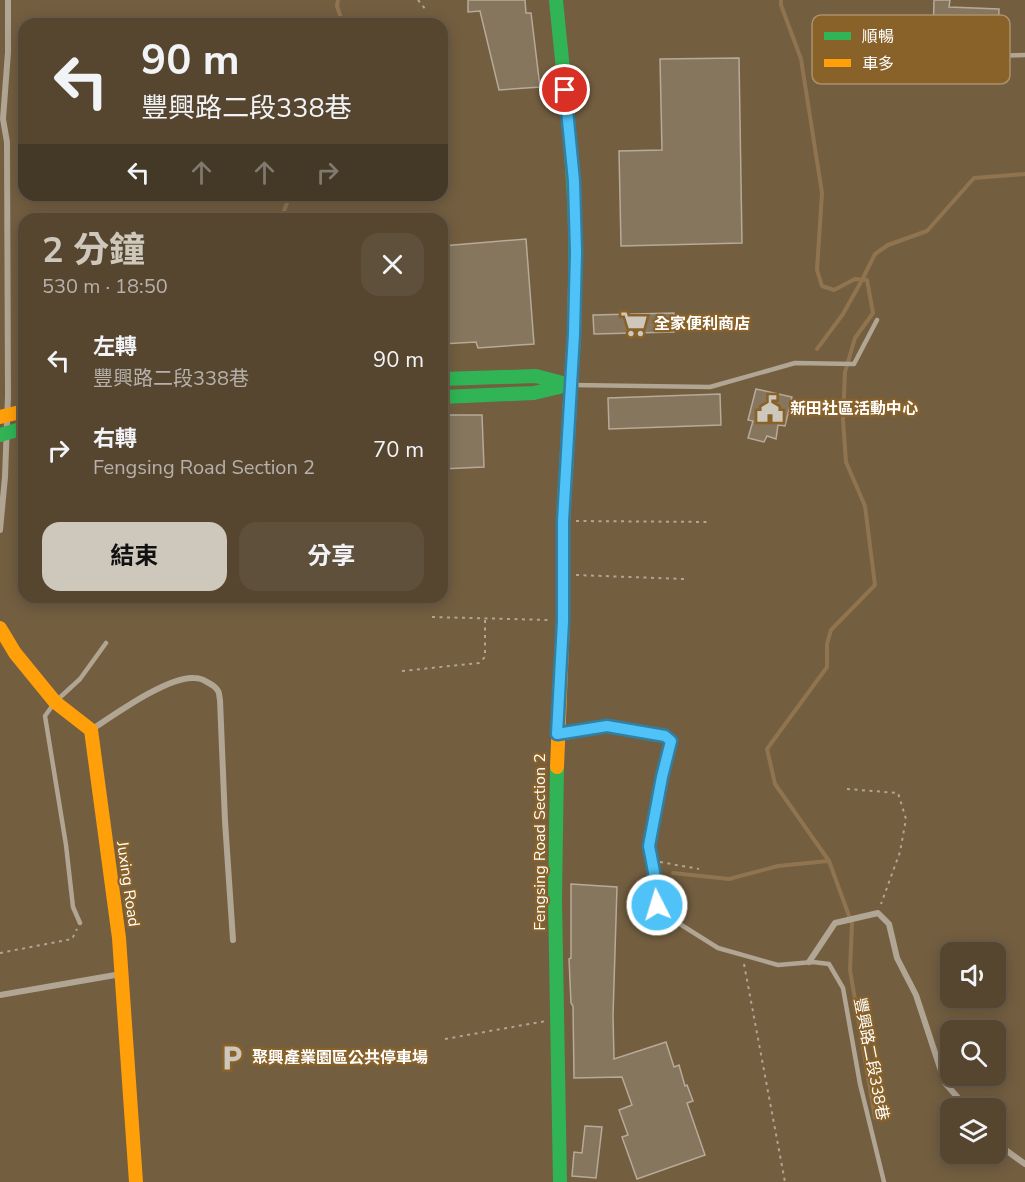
<!DOCTYPE html>
<html lang="zh-TW">
<meta charset="utf-8">
<style>
body{margin:0;font-family:"Nunito Sans","Noto Sans TC",sans-serif;background:#5f503c;color:#f1f3f6;height:100vh;display:flex;flex-direction:column;font-size:22px;white-space:nowrap}
*{box-sizing:border-box;margin:0}
p{font-size:20px;color:#b6b1ab}
.icon{flex:none;width:33px;height:33px;fill:none;stroke:currentColor;stroke-width:2;stroke-linecap:round;stroke-linejoin:round}
.map{position:relative;flex:1;overflow:hidden}
.sheet{position:absolute;left:18px;top:213px;width:430px;height:390px;display:flex;flex-direction:column;background:#564630;border-radius:18px;box-shadow:0 3px 15px #0003,0 0 0 2px #6c5e4c}
.sheet>*{flex:none}
.banner{position:absolute;left:18px;top:18px;width:430px;height:183px;border-radius:18px;box-shadow:0 3px 15px #0003,0 0 0 2px #6c5e4c;background:#564630;color:#f1f3f6;overflow:hidden}
.controls{position:absolute;left:940px;top:942px;display:grid;gap:12px}
.controls a{display:grid;place-items:center;width:66px;height:66px;border-radius:12px;background:#564630;box-shadow:0 3px 15px #0003,0 0 0 2px #6c5e4c;font-size:30px}
.pin{position:absolute;display:grid;place-items:center;width:51px;height:51px;color:#fff;margin:-26px;border:3px solid #fff;border-radius:50%;box-shadow:0 2px 6px #0007}
.me{position:absolute;width:66px;margin:-33px;rotate:355deg;stroke-linejoin:round;filter:drop-shadow(0 0 4px #0008)}
.turn{display:flex;align-items:center;gap:21px;height:126px;padding:0 24px;font-size:27px}
.turn .icon{width:78px;height:78px;stroke-width:2.5}
.turn b{display:block;font-size:42px;line-height:51px}
.lanes{display:flex;align-items:center;height:57px;padding:0 24px;background:#0003;justify-content:center;gap:30px;direction:ltr}
.lanes .off{opacity:.35}
.round{display:grid;place-items:center;flex:none;width:63px;height:63px;border-radius:18px;background:#5f503c}
.summary{display:flex;align-items:center;justify-content:space-between;height:102px;padding:0 24px}
h1{font-size:36px;font-weight:700;line-height:45px;color:#cec7bc}
.primary-button{display:flex;gap:12px;margin-top:auto;padding:12px 24px}
.primary-button a{flex:1;height:69px;border-radius:18px;background:#cec7bc;color:#111;font-size:24px;font-weight:700;line-height:69px;text-align:center}
.primary-button a+a{background:#5f503c;color:#f1f3f6}
ul{padding:0;list-style:none}
li{display:flex;align-items:center;gap:18px;height:90px;padding:0 24px}
li div{flex:1}
li b{display:block;font-size:22px}
li em{font-style:normal}
.map>svg:first-child{display:block}
.lines{fill:none;stroke-linecap:round;stroke-linejoin:round}
.stream{stroke:#8f744f;stroke-width:4}
.building{fill:#86765e;stroke:#b7aa9a;stroke-width:1.5}
.path{stroke:#b1a593;stroke-width:2;stroke-dasharray:3 4.5;stroke-linecap:butt}
.lane{stroke:#b1a593;stroke-width:4.5}
.street{stroke:#b1a593;stroke-width:6}
.fast{stroke:#30b455;stroke-width:14}
.slow{stroke:#ff9f0a;stroke-width:14}
.route-casing{stroke:#337fa1;stroke-width:15}
.route{stroke:#4fc3f7;stroke-width:10}
.labels{text-anchor:middle;dominant-baseline:central;stroke-width:4.5;stroke-linejoin:round;paint-order:stroke}
.poi-label{font-size:16px;font-weight:bold;fill:#fff;stroke:#89622a;text-anchor:start}
.street-label{font-size:16px;fill:#fff;stroke:#89622a}
.key{fill:#89622a;stroke:#ac916a;stroke-width:1.5}
.key-label{font-size:16px;fill:#fff}
</style>
<div class="map">
<svg width="1025" height="1182" viewBox="0 0 1025 1182">
<rect width="100%" height="100%" fill="#735e40"/>
<g class="lines">
<!-- stream -->
<g class="stream">
<polyline points="338,0 337,6 343,24"/>
<polyline points="781,0 781,5 801,59 822,193 817,270 822,286 834,290 855,279 867,280 873,313 855,338 845,372 843,420 846,462 865,506 875,585 831,630 827,644 827,667 767,749 775,784 829,861 852,924 850,970 875,1118"/>
<polyline points="281,219 290,195"/>
<polyline points="817,349 843,314 862,280 875,254 888,245 927,231 974,178 1025,174"/>
<polyline points="19,384 24,383"/>
<polyline points="673,873 729,879 778,866 828,861"/>
</g>
</g>
<!-- building -->
<g class="building">
<polygon points="468,0 525,0 526,13 531,13 540,87 499,90 480,11 468,12"/>
<polygon points="934,0 950,0 949,7 999,9 998,41 933,40"/>
<polygon points="739,58 742,243 621,246 619,151 662,150 660,59"/>
<polygon points="526,239 534,344 478,348 476,342 442,344 442,246"/>
<polygon points="674,313 674,332 594,334 593,315"/>
<polygon points="756,389 792,397 785,426 778,425 776,439 767,436 764,442 748,438 753,421 748,420"/>
<polygon points="720,394 721,425 609,429 608,398"/>
<polygon points="442,415 482,415 484,467 442,469"/>
<polygon points="571,884 617,887 613,1016 614,1059 666,1042 674,1067 679,1065 685,1086 687,1085 693,1101 687,1103 705,1155 637,1179 622,1137 628,1135 619,1110 632,1105 622,1077 574,1078 573,1006 571,1003 569,959 571,958"/>
<polygon points="585,1126 602,1127 596,1178 572,1176 574,1152 582,1153"/>
</g>
<g class="lines">
<!-- path -->
<g class="path">
<polyline points="418,0 426,10"/>
<polyline points="576,521 711,522"/>
<polyline points="576,575 684,579"/>
<polyline points="432,617 549,620"/>
<polyline points="402,671 479,663 485,657 485,619"/>
<polyline points="847,789 898,793 906,819 900,852 881,904"/>
<polyline points="660,862 699,869"/>
<polyline points="0,953 72,939 77,929"/>
<polyline points="744,964 785,1182"/>
<polyline points="445,1039 546,1021"/>
</g>
<!-- lane -->
<g class="lane">
<polyline points="925,57 1025,55"/>
<polyline points="573,385 710,387 795,363 854,364 877,320"/>
<polyline points="561,733 607,726 665,736 671,741 662,777 649,846 654,872 657,905 664,914 718,948 778,965 813,962 829,964 843,988 860,1084 884,1182"/>
<polyline points="80,923 73,907 66,845 45,716 55,702 80,679 106,643"/>
</g>
<!-- street -->
<g class="street">
<polyline points="0,530 5,477 8,396 7,142 3,119 8,52 8,0"/>
<path d="M91,730C114,715 168,676 194,678C198,678 204,680 207,682C211,684 216,687 218,691C220,694 219,697 220,700L225,821L233,940"/>
<polyline points="809,962 835,923 878,913 889,924 897,958 916,995 945,1083 967,1108"/>
<polyline points="0,995 121,974"/>
<polyline points="996,1143 1025,1164"/>
</g>
<!-- fast -->
<g class="fast">
<path d="M556,0C565,95 578,189 575,284"/>
<polyline points="442,379 536,376 570,385"/>
<polyline points="442,397 534,393 568,385"/>
<polyline points="0,435 24,428"/>
<polyline points="557,767 555,898 560,1182"/>
</g>
<!-- slow -->
<g class="slow">
<polyline points="0,417 24,411"/>
<polyline points="0,628 15,653 55,702 91,730 119,938 136,1182"/>
<polyline points="557,767 563,621 563,521 574,334 575,284"/>
</g>
</g>
<g class="lines">
<defs>
<polyline id="route" points="565,90 574,181 576,252 574,334 563,521 563,621 557,734 607,726 665,736 671,741 662,777 649,846 654,872 657,905"/>
</defs>
<!-- route casing -->
<use href="#route" class="route-casing"/>
<!-- route -->
<use href="#route" class="route"/>
</g>
<!-- icons -->
<defs>
<symbol id="supermarket-bare" viewBox="-9 -9 18 18"><path d="M-6-5.5h2.5l.6 2H6L4.5 2H-2.5L-4.4-4H-6ZM-1.5 3.2a1.3 1.3 0 1 0 .1 0ZM3 3.2a1.3 1.3 0 1 0 .1 0Z" fill="#cec7bc" stroke="#89622a" stroke-width="2.5" paint-order="stroke"/></symbol>
<symbol id="civic-bare" viewBox="-9 -9 18 18"><path d="M-.6-6.5H3V-4.5H.6V-3L4-1V1h2V6H-6V1h2V-1L-.6-3ZM-1.2 2.5V6h2.4V2.5Z" fill="#cec7bc" stroke="#89622a" stroke-width="2.5" paint-order="stroke"/></symbol>
<symbol id="parking-bare" viewBox="-9 -9 18 18"><path d="M-3.5-5.5H1a3.5 3.5 0 0 1 0 7H-1V5.5H-3.5ZM-1-3.4V-.6H.8a1.4 1.4 0 0 0 0-2.8Z" fill="#cec7bc" stroke="#89622a" stroke-width="2.5" paint-order="stroke"/></symbol>
</defs>
<g fill-rule="evenodd">
<use href="#supermarket-bare" x="615" y="305" width="38" height="38"/>
<use href="#civic-bare" x="751" y="390" width="38" height="38"/>
<use href="#parking-bare" x="213" y="1039" width="38" height="38"/>
</g>
<g class="labels">
<!-- poi labels -->
<g class="poi-label">
<text x="654" y="324">全家便利商店</text>
<text x="790" y="409">新田社區活動中心</text>
<text x="252" y="1058">聚興產業園區公共停車場</text>
</g>
<!-- street labels -->
<g class="street-label">
<text transform="translate(540 842) rotate(-90)">Fengsing Road Section 2</text>
<text transform="translate(128 884) rotate(82)">Juxing Road</text>
<text transform="translate(871 1059) rotate(79)">豐興路二段338巷</text>
</g>
</g>
<!-- legend -->
<rect x="812" y="15" width="198" height="69" rx="9" class="key"/>
<rect x="824" y="32" width="27" height="8" fill="#30b455"/>
<rect x="824" y="59" width="27" height="8" fill="#ff9f0a"/>
<g class="key-label">
<text x="862" y="42">順暢</text>
<text x="862" y="69">車多</text>
</g>
</svg>
<div class="controls">
<a><svg class="icon" aria-label="sound" viewBox="0 0 24 24"><path d="M4 9h4l5-4v14l-5-4H4zM17 9q2 3 0 6"/></svg></a>
<a><svg class="icon" aria-label="search" viewBox="0 0 24 24"><circle cx="10" cy="10" r="6"/><path d="M15 15l6 6"/></svg></a>
<a><svg class="icon" aria-label="layers" viewBox="0 0 24 24"><path d="M12 4l9 5-9 5-9-5zM3 14l9 5 9-5"/></svg></a>
</div>
<div class="pin" style="left:565px;top:90px;background:#d93025"><svg class="icon" aria-label="arrive" viewBox="0 0 24 24"><path d="M6 21V4h12l-3 4 3 4H6"/></svg></div>
<svg class="me" style="left:657px;top:905px" viewBox="-20 -20 40 40"><circle r="17" fill="#4fc3f7" stroke="#fff" stroke-width="3"/><path d="M0-11L8 9 0 5-8 9z" fill="#fff"/></svg>
<div class="banner">
<div class="turn"><svg class="icon" aria-label="left" viewBox="0 0 24 24"><path d="M17 20v-9H6M10 6l-5 5 5 5"/></svg><div><b>90 m</b>豐興路二段338巷</div></div>
<div class="lanes"><svg class="icon" aria-label="left" viewBox="0 0 24 24"><path d="M17 20v-9H6M10 6l-5 5 5 5"/></svg><svg class="icon off" aria-label="ahead" viewBox="0 0 24 24"><path d="M12 20V5M6 11l6-6 6 6"/></svg><svg class="icon off" aria-label="ahead" viewBox="0 0 24 24"><path d="M12 20V5M6 11l6-6 6 6"/></svg><svg class="icon off" aria-label="right" viewBox="0 0 24 24"><path d="M7 20v-9h11M14 6l5 5-5 5"/></svg></div>
</div>
<section class="sheet">
<div class="summary"><div><h1>2 分鐘</h1><p>530 m · 18:50</p></div><a class="round"><svg class="icon" aria-label="close" viewBox="0 0 24 24"><path d="M6 6l12 12M18 6L6 18"/></svg></a></div>
<ul>
<li><svg class="icon" aria-label="left" viewBox="0 0 24 24"><path d="M17 20v-9H6M10 6l-5 5 5 5"/></svg><div><b>左轉</b><p>豐興路二段338巷</p></div><em>90 m</em></li>
<li><svg class="icon" aria-label="right" viewBox="0 0 24 24"><path d="M7 20v-9h11M14 6l5 5-5 5"/></svg><div><b>右轉</b><p>Fengsing Road Section 2</p></div><em>70 m</em></li>
</ul>
<div class="primary-button"><a>結束</a><a>分享</a></div>
</section>
</div>
